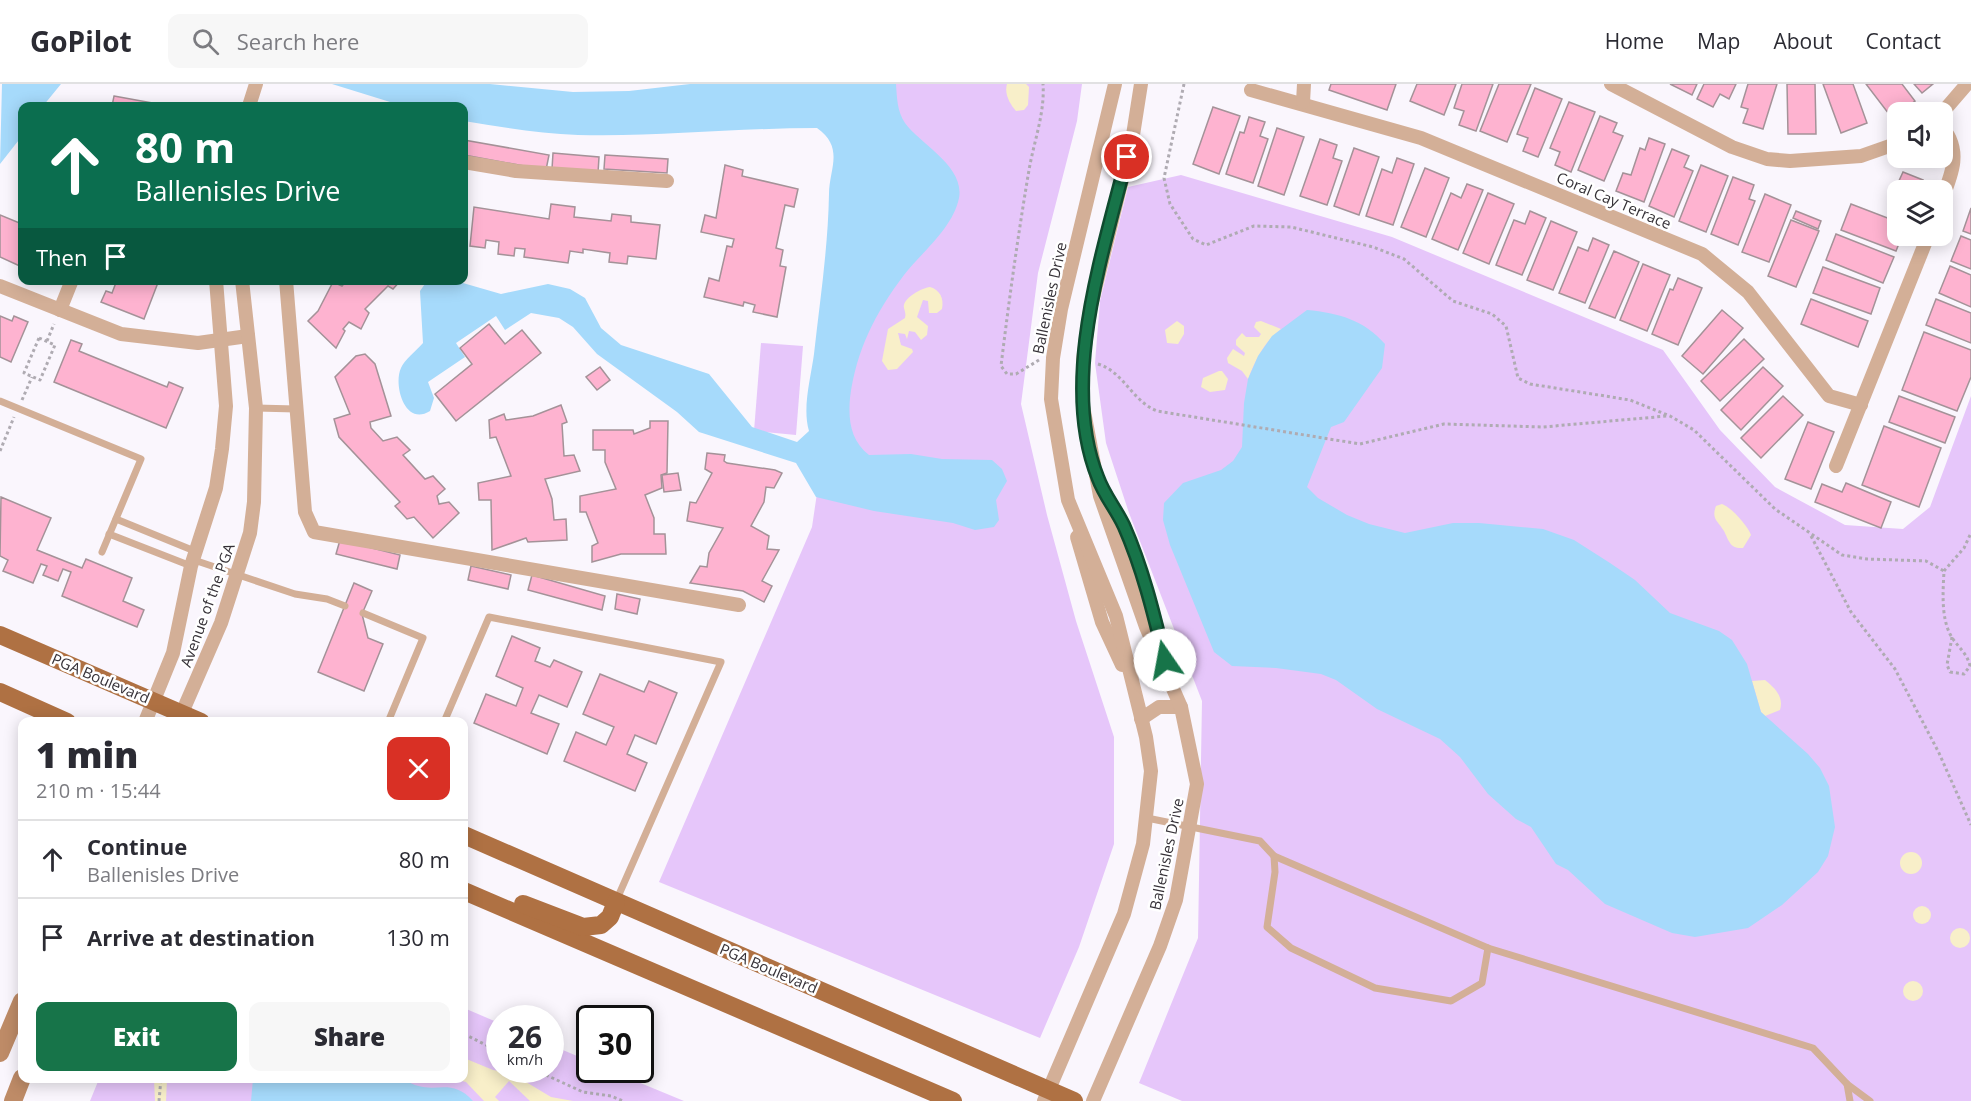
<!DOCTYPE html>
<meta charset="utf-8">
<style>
body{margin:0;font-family:"Open Sans",sans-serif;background:#f7f7f7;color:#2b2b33;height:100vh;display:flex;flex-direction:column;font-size:22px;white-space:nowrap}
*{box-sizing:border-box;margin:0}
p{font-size:20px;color:#7c7c81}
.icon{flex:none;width:33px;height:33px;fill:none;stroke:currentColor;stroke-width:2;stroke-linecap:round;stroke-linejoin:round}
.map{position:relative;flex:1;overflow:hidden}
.drawer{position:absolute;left:18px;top:633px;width:450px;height:366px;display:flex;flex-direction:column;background:#fff;border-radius:12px;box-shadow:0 3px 15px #0003}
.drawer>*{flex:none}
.banner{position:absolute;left:18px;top:18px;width:450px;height:183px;border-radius:12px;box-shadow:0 3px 15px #0003;background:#0b6e4f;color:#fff;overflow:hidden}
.buttons{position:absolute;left:1887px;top:18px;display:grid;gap:12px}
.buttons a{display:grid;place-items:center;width:66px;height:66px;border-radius:12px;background:#fff;box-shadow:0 3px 15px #0003;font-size:30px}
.speed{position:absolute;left:486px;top:921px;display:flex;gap:12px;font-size:30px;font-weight:700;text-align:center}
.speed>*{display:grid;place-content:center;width:78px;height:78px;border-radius:50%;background:#fff;box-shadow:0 3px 15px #0003;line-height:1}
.speed small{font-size:15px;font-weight:400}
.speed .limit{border:3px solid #111;border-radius:9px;background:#fff;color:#111}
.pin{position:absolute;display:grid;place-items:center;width:51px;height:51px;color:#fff;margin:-26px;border:3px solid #fff;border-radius:50%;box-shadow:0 2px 6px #0007}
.me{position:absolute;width:66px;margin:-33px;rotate:348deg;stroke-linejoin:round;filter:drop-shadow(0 0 4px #0008)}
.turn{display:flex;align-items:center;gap:21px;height:126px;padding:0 18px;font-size:27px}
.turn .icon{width:78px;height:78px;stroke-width:2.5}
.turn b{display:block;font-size:42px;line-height:51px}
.then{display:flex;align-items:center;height:57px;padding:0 18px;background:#0003;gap:12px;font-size:22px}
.round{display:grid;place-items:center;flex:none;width:63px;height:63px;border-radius:12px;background:#f7f7f7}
.overview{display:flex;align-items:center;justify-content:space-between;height:102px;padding:0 18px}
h1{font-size:36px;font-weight:800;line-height:45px}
.button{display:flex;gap:12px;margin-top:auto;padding:12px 18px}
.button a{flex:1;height:69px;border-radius:12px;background:#177449;color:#fff;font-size:24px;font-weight:800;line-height:69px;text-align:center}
.button a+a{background:#f7f7f7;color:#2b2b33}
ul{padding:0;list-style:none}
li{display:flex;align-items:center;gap:18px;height:78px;padding:0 18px;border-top:2px solid #e1e1e2}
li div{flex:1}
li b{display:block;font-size:22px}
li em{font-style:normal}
header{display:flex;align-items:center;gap:36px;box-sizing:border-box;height:84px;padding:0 30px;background:#fff;border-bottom:2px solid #e1e1e2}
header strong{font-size:28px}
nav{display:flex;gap:33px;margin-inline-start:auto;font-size:21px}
.search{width:420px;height:54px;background:#f7f7f7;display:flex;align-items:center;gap:15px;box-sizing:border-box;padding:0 21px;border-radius:12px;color:#7c7c81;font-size:22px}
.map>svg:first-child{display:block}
.green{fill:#e6c6fa}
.sand{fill:#f8efc9}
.water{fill:#a6dafb}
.building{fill:#feb3d0;stroke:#a49298;stroke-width:1.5}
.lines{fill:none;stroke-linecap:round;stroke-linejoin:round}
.path{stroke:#afabb2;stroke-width:3;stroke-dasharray:3 3;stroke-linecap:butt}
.lane{stroke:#d3af97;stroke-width:7}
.street{stroke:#d3af97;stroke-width:14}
.secondary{stroke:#be8b67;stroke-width:18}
.primary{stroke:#af7143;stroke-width:18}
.route-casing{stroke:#0f4b2f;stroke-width:15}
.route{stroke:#177449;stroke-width:10}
.labels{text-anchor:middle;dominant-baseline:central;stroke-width:5;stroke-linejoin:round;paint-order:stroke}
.street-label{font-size:15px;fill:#353137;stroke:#fff}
</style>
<header>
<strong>GoPilot</strong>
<div class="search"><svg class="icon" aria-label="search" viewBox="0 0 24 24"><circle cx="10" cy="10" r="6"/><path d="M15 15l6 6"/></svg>Search here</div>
<nav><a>Home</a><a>Map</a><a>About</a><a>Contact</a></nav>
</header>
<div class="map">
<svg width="1971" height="1017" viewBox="0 0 1971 1017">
<rect width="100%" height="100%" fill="#faf6fd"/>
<!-- green -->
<g class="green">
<polygon points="864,0 1082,0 1077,37 1038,189 1021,320 1047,431 1076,537 1114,653 1114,760 1079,863 1040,954 659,798 812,443 863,98"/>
<polygon points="1181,91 1392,153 1663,266 1720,346 1775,403 1845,441 1903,445 1930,423 1971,312 1971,1017 1182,1017 1139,999 1198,854 1202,617 1129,429 1106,359 1095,279 1100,217 1128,103"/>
<polygon points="761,259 803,262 796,351 754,347"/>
<polygon points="464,924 499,939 500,986 550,986 551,961 589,977 590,986 609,986 684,1017 90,1017 99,995 464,994"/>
</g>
<!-- sand -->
<g class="sand">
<path d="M1007,0H1026L1029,3L1028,21L1024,26L1016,27C1010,20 1004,10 1007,0Z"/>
<path d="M930,203C940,206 944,214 942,225L937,229H929L928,217L923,216L917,233L928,242L927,251L921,256L915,248L909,247L907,255L905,250L898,249L901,261L912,265L913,268L897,285L888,286L882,277L888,245L905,234C906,230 905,228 904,224C902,214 922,204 930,203Z"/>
<polygon points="1177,237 1184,242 1184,250 1178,260 1167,259 1165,246"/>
<path d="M1261,237L1281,245C1264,258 1256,275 1248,295L1242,287L1228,279L1227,274L1233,265L1244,272L1245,269L1236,261V256L1242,249L1246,253H1259L1261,250L1254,243L1256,238Z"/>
<polygon points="1219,287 1222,287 1228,295 1225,306 1210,308 1201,303 1203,294"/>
<path d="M1722,420C1731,423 1748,442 1751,451L1743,464C1730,465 1729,457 1724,447C1718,437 1711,435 1716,422Z"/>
<path d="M1765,596C1775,604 1784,613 1780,626L1765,632L1761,628L1752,597Z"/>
<circle cx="1911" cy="779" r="11"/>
<circle cx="1922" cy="831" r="9"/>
<circle cx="1960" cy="854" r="10"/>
<circle cx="1913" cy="907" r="10"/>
<polygon points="464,974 493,986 511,989 551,1013 573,1017 530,1017 509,997 495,1013 499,1017 484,1017 466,998 454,995 464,994"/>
<polygon points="154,995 167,995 166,1017 155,1017"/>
</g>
<!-- water -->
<g class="water">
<polygon points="2,0 61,0 43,22 22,22 22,52 0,80"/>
<path d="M332,0H490L573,8L629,7L690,0H896C897,14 897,27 905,39C920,60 965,82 959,114C953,144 922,168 904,191C875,229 856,267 850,314C848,337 851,357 869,371L911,370L942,375L992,376L1002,385L1007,397L996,416L999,436L994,443L975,446L953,439L874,427L816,413L796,379L699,348L677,328L597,270L573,243L559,234L531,229L505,246L496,232L456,259L465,273L428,298L434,314L430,327C405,343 393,301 401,284C404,276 417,266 423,259L420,207L427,197H456L501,210L548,200L570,205L585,214L601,244L621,261L709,290L752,343L797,358L809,347C802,324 811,293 814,270C820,216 828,164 829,110C829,85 845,64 817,44C737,44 658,53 578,51C540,50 501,43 464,37V22H403Z"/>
<path d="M1307,226C1339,229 1364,236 1385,260L1382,284L1344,338L1331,343L1307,403L1318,414L1347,431L1369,440L1405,449L1453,439H1479L1543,445L1574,456L1610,479L1635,496L1670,529L1719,547L1732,556L1747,580L1761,628L1808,670L1820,684L1829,702L1835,743L1828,772L1818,788L1782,821L1748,844L1695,853L1672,849L1605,820L1568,786L1556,780L1531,743L1516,735L1488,710L1460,673L1440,655L1377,625L1336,596L1321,590L1276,584L1232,582L1214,568L1170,461L1163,436L1164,419L1183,399L1221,386L1233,377L1242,363L1244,319L1248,295L1258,272L1272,252Z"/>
<path d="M253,995H404C432,1015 449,990 473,1017H251Z"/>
</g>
<!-- building -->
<g class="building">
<polygon points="1331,0 1396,0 1387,26 1329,6"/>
<polygon points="1417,0 1456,0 1444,31 1410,17"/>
<polygon points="1462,0 1493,0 1476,47 1459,41 1464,27 1454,24"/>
<polygon points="1499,0 1531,0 1507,58 1480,47"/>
<polygon points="1670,0 1697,0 1692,11"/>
<polygon points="1704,0 1736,0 1729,15 1720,10 1713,23 1697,15"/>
<polygon points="1748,0 1777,0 1763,45 1743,39 1748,25 1741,23"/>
<polygon points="1787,0 1815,0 1816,50 1788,50"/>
<polygon points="1823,0 1853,0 1867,39 1841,49"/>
<polygon points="1866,0 1902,0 1915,17 1892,34"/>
<polygon points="1914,0 1933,0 1922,9"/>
<polygon points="1535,4 1562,15 1538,73 1523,67 1528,54 1517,50"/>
<polygon points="114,12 169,22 112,22"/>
<polygon points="1569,18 1595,28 1571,88 1555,81 1560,68 1550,64"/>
<polygon points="1213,23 1240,32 1219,90 1193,80"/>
<polygon points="1600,32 1617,39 1613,48 1623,52 1604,97 1578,86"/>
<polygon points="1249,33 1265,38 1260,52 1268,55 1253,99 1226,90 1240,48 1244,49"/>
<polygon points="1277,44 1304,53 1284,111 1258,102"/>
<polygon points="1649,54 1665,60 1644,118 1616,107 1623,89 1631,91 1640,64 1645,66"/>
<polygon points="1320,55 1337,61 1333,74 1342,77 1327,121 1300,112"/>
<polygon points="464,56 549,71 546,86 464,71"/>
<polygon points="1354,64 1379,73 1359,131 1334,122"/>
<polygon points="1672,65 1689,72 1684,83 1693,87 1674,133 1649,122"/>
<polygon points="553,69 599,73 598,89 552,85"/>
<polygon points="605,71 668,75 667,89 604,85"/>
<polygon points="1397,74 1414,80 1393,141 1366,132 1382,85 1392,89"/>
<polygon points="725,81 743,86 742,92 798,105 794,123 785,121 776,164 783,166 780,182 786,183 777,233 753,228 755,221 744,218 743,222 704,213 709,194 719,197 727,162 732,163 734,155 701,148 705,131 716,134"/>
<polygon points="1701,81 1728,92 1706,148 1679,137"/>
<polygon points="1425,84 1449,94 1426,153 1401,143"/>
<polygon points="1903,88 1923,96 1918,106 1894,108"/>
<polygon points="1733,93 1754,101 1749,115 1755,117 1738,161 1711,150"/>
<polygon points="1467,100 1483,106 1458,166 1432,155 1451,109 1461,114"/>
<polygon points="1488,109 1514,120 1489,180 1463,169"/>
<polygon points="1765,110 1791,121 1769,178 1742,168"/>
<polygon points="551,120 575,123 574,133 611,137 612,130 631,132 631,138 660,141 656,175 628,172 627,180 609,178 610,169 583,165 583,169 570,167 568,179 524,173 525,165 515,164 514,172 498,170 499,158 486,156 485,164 470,162 474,123 549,135"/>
<polygon points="1851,120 1898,138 1898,152 1902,152 1896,167 1841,146"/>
<polygon points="1971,124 1971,150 1963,147"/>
<polygon points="1530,127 1546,134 1522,191 1496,181 1514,136 1525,140"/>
<polygon points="1796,127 1821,137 1818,145 1793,134"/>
<polygon points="0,131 22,140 22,183 0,173"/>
<polygon points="1791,136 1819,147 1796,203 1768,192"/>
<polygon points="1551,137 1577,148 1553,206 1527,196"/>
<polygon points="1836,150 1894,173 1883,199 1826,176"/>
<polygon points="1961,152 1971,156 1971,185 1951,177"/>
<polygon points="1593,154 1609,161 1585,219 1559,209 1578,163 1588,167"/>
<polygon points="1614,167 1639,178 1615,234 1589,224"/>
<polygon points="1643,180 1670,191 1647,247 1620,236"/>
<polygon points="1950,182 1971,191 1971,223 1939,209"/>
<polygon points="1823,183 1880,204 1871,230 1813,209"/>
<polygon points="1678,194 1702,204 1678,261 1652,250 1670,205 1673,206"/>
<polygon points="117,196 159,196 144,235 101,218 106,207 112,209"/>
<polygon points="347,196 401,196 393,205 388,202 365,225 369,229 361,245 349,238 343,245 345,247 336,264 308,237 318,227 333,198 342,202"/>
<polygon points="1811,215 1868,237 1858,263 1801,240"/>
<polygon points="1936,215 1971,229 1971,259 1926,241"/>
<polygon points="1722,226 1743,244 1703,290 1682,272"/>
<polygon points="0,232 12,237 14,232 28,238 11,278 0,273"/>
<polygon points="489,240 505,260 522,246 541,269 456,337 435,310 472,280 460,264"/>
<polygon points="1924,248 1971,266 1971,293 1957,327 1902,306"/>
<polygon points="1744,255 1764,275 1720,317 1701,297"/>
<polygon points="71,256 82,260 79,267 167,303 169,298 183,304 166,344 54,298"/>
<polygon points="365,270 375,280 391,332 370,338 371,344 383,357 397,353 410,366 403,371 425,395 433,392 445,405 437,412 439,420 449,418 459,429 433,454 414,433 407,435 395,422 400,418 339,353 334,335 350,330 335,293 356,272"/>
<polygon points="600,283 610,296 597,306 586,293"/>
<polygon points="1763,283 1783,302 1741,346 1721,326"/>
<polygon points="1783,312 1803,331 1761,374 1741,354"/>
<polygon points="1899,312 1955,333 1945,359 1889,338"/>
<polygon points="561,321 567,338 562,340 564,372 574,371 580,387 545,395 552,415 554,436 566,435 567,456 528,458 526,454 492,466 491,416 479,416 478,399 511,392 496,353 490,354 489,336 504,330 506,336 533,332"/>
<polygon points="650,337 668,337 667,389 661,391 662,404 645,411 654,434 654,450 665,450 666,470 621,470 592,478 592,462 598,459 586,428 580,428 580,412 616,405 605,378 605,366 593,366 593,346 633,346 634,350 650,344"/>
<polygon points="1808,338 1834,348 1811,405 1785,395"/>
<polygon points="1884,342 1941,364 1919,423 1862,401"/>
<polygon points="707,369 725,371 724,377 727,379 775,386 782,389 774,404 766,403 764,418 751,442 769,452 767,465 779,466 762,497 772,502 764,518 743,507 690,499 700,482 707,483 709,469 723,444 687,437 690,418 696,419 712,389 705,385"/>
<polygon points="678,389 681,406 664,408 662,391"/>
<polygon points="1846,399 1891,418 1881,444 1815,418 1822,400 1842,408"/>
<polygon points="1,413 51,434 37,466 82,484 86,475 132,494 123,517 144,526 137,543 62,512 71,488 63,485 58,497 43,491 47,482 41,480 33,499 3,487 8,476 0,472"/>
<polygon points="340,456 400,471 397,485 336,470"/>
<polygon points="471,482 511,491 508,505 468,496"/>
<polygon points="532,491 605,512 602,526 528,506"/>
<polygon points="354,499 372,507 362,530 368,554 383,560 364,607 318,588"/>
<polygon points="617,510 640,515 637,530 615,525"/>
<polygon points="512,552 540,564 535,577 550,583 554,576 582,588 567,623 539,611 531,629 559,640 547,670 474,639 486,610 516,622 523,604 496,592"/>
<polygon points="600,590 644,608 649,597 677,609 656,660 635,651 627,670 647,679 635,707 564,677 576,648 606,661 614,643 583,630"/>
</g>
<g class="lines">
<!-- path -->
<g class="path">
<polyline points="1184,0 1164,94 1170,120 1193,155 1206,161 1254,142 1291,143 1373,163 1404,175 1453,217 1492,230 1506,242 1518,294 1530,300 1630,316 1670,332 1694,346 1775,425 1842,471 1867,475 1926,477 1944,487"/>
<polygon points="39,254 55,261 40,296 24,289"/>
<polyline points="47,257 54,240"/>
<path d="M1039,276L1016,290H1007L1001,282C1009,216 1018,151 1029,86C1034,57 1045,29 1043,0"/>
<path d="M1098,280C1124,288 1132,317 1157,327L1360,360L1444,340L1543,343L1667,332"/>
<polyline points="22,316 32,293"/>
<polyline points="0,367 14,333"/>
<polyline points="1811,452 1851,528 1895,585 1939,669 1971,741"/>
<path d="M1952,553L1947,581L1950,588L1964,590L1970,582C1967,568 1956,562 1950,550C1941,532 1943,507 1944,487L1964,464L1971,449"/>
<polyline points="464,950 500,968"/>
<polyline points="535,986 583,1008 611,1012 623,1017"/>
<polyline points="159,1017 161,994"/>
</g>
<!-- lane -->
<g class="lane">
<polyline points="0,317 141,375 102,468"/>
<polyline points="256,324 296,325"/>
<polyline points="116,435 197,468"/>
<polyline points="109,450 191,482"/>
<polyline points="194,476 295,510 327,515 345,522"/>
<polyline points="363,529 423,554 388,638"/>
<polyline points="444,638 489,533 721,578 617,815"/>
<polyline points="1147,734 1260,757 1274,772 1275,788 1267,843 1291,864 1375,904 1451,917 1482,899 1488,864 1813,964 1847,1000 1870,1017"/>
<polyline points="1274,772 1488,864"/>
<polyline points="1847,1000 1850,1017"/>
</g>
<!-- street -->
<g class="street">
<polyline points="1611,0 1732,63 1767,75 1790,77 1861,72 1898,59"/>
<polyline points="1251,6 1421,54 1702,170 1748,208 1829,312 1861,321"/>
<polyline points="1303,18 1304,0"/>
<polyline points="249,22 256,0"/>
<polyline points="1942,29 1967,0"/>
<path d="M1942,43C1962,66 1952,90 1942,115"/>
<polyline points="464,78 516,87 667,97"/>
<polyline points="286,196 305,428 314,448 739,521"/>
<polyline points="0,202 121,250 198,259 248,252"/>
<polyline points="60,226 72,196"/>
<polyline points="1836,382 1928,152"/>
<path d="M1104,407C1132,457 1150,509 1162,565"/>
<polyline points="1077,453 1102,538 1122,581"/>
<polyline points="1141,635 1159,623 1181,623"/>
<polyline points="145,638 173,569 191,482 216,404 222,365 226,322 216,196"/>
<polyline points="178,638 221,539 250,449 254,418 256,324 242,196"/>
<polyline points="1044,1017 1124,830 1143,760 1151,687 1146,653 1116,532 1068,416 1051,315 1053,274 1061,225 1115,0"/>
<polyline points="1093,1017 1160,862 1176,816 1197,700 1181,623 1146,543 1100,412 1083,322 1083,276 1090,226 1133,51 1141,0"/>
</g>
<!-- secondary -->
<g class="secondary">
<polyline points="0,969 22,917"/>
<polyline points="13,1017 22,994"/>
</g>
<!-- primary -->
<g class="primary">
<polyline points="0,551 201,638"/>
<polyline points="0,608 67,638"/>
<polyline points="464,751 1074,1017"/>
<polyline points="464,807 953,1017"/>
<polyline points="523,820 583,843 601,841 610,833 616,818"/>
</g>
</g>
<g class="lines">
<defs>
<path id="route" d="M1127,73C1103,169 1059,298 1098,394C1104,411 1116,425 1124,442C1143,485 1154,531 1165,576"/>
</defs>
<!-- route casing -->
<use href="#route" class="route-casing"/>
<!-- route -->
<use href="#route" class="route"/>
</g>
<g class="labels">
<!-- street labels -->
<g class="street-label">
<text transform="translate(1614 116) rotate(23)">Coral Cay Terrace</text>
<text transform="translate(1049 214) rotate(-78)">Ballenisles Drive</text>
<text transform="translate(207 521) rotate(-70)">Avenue of the PGA</text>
<text transform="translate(101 594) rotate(23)">PGA Boulevard</text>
<text transform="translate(1166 770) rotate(-78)">Ballenisles Drive</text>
<text transform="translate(769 884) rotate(23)">PGA Boulevard</text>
</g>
</g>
</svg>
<div class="buttons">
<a><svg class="icon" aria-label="sound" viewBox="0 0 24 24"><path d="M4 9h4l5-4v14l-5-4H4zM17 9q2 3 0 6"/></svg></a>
<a><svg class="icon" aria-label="layers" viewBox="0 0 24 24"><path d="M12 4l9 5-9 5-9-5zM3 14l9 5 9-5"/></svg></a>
</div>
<div class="speed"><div>26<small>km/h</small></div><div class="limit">30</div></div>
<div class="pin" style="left:1127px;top:73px;background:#d93025"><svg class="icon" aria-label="arrive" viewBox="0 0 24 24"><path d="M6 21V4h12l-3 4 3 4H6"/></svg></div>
<svg class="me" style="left:1165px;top:576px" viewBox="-20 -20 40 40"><circle r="19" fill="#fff"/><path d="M0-13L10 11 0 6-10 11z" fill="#177449"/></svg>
<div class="banner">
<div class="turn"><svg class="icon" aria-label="ahead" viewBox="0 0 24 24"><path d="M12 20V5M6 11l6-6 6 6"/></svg><div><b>80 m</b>Ballenisles Drive</div></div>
<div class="then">Then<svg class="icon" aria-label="arrive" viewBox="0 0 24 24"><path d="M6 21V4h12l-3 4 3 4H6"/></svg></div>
</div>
<section class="drawer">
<div class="overview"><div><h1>1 min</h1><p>210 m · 15:44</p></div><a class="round" style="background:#d93025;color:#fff"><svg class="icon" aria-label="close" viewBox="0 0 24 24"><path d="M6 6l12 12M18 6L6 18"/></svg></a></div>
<ul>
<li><svg class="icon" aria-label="ahead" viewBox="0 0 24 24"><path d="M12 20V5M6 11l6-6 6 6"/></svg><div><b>Continue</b><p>Ballenisles Drive</p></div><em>80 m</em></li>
<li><svg class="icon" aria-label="arrive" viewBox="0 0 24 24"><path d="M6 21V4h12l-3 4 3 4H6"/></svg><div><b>Arrive at destination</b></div><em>130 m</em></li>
</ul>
<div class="button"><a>Exit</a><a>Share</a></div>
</section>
</div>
